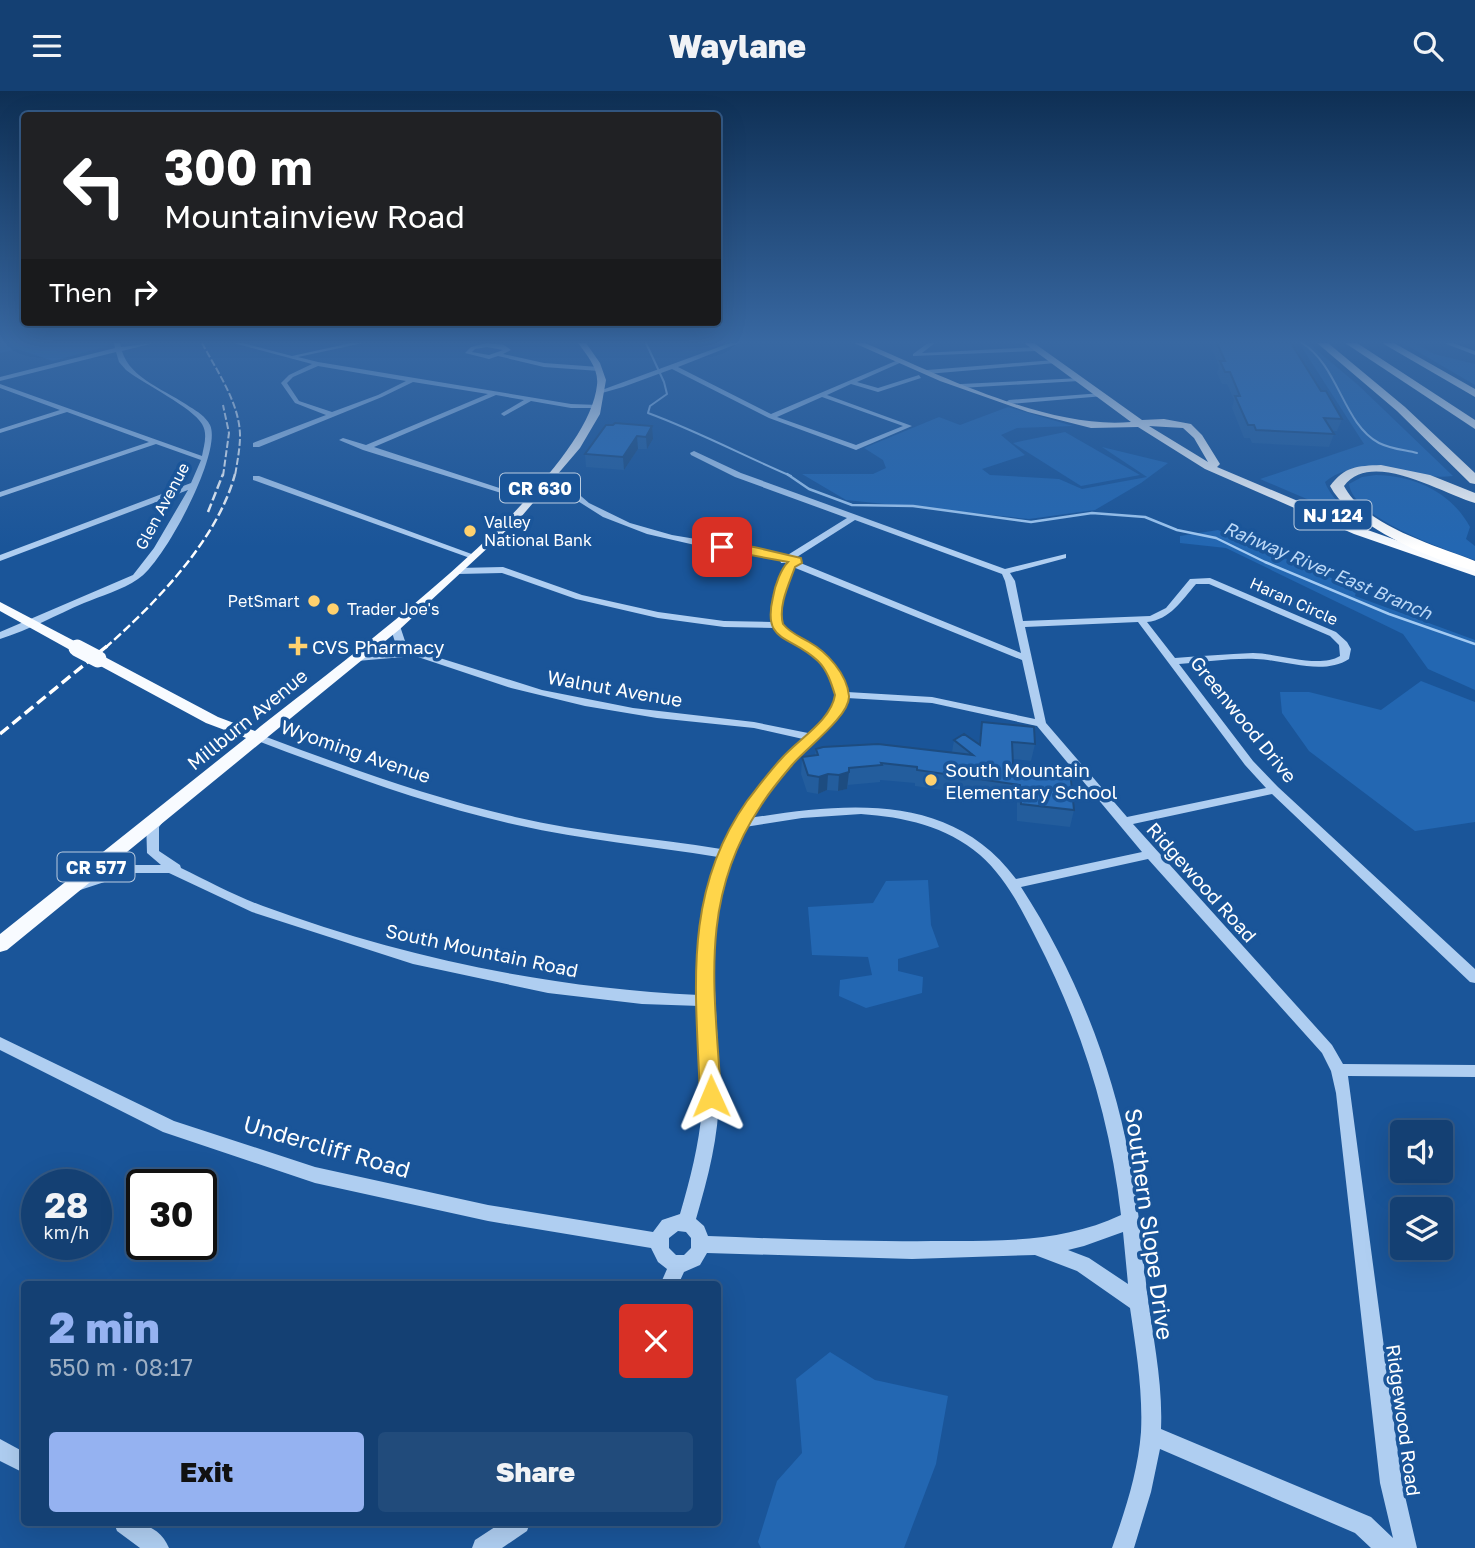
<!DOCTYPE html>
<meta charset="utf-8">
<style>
body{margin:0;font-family:"Golos Text",sans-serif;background:#214b7b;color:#f1f3f6;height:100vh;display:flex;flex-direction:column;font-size:26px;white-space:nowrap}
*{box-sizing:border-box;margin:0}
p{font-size:23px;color:#9dafc4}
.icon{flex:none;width:38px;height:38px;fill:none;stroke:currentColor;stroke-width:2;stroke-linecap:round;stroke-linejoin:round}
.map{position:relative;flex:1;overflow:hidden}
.side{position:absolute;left:21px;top:1190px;width:700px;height:245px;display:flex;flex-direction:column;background:#144073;border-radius:7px;box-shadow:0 7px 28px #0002,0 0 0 2px #335985}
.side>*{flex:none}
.banner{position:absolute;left:21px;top:21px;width:700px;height:214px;border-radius:7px;box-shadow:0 7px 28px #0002,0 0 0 2px #335985;background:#202124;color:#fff;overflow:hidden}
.fabs{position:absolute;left:1390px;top:1029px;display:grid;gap:14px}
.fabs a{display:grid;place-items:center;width:63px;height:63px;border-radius:7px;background:#144073;box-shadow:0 7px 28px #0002,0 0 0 2px #335985;font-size:35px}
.speed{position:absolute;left:21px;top:1078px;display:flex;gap:14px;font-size:35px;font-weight:700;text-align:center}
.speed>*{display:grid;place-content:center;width:91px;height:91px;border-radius:50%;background:#144073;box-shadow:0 7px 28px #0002,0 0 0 2px #335985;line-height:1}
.speed small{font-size:18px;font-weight:400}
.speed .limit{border:4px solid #111;border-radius:10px;background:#fff;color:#111}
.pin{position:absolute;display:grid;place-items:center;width:60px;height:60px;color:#fff;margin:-30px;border-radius:14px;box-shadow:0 4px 10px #0006}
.me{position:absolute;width:77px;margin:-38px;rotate:359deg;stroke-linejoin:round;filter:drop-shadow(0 0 5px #0008)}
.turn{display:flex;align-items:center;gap:24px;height:147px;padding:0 28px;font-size:32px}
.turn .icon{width:91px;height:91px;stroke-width:2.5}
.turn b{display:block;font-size:49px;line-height:60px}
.then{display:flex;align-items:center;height:66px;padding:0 28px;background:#0003;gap:14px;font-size:26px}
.round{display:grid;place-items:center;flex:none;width:74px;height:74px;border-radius:7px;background:#214b7b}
.headline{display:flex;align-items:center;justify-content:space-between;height:119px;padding:0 28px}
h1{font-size:42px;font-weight:800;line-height:52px;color:#95b2f1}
.primary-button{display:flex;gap:14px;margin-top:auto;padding:14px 28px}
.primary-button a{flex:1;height:80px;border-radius:7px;background:#95b2f1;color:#111;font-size:28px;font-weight:800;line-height:80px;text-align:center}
.primary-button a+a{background:#214b7b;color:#f1f3f6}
header{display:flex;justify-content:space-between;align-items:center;height:91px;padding:0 28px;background:#144073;font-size:32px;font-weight:800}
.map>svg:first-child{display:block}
.green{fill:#2367b2}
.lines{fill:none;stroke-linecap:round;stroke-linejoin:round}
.stream-far1{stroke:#a2caf3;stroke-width:2}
.stream{stroke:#a2caf3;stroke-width:2.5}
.minor{fill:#afcef1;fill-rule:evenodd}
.major{fill:#f8fbff;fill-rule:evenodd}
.highway{fill:#fff;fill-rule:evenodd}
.rail-far2{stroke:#fff;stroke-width:2;stroke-dasharray:7 2.5;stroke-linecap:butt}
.rail-far1{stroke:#fff;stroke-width:2.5;stroke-dasharray:9 3.5;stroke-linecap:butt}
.rail{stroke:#fff;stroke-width:3.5;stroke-dasharray:11 5;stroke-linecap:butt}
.major-bridge{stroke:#f8fbff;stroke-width:17}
.wall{fill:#235d9d}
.shaded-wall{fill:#1d4c80}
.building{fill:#296cb7;stroke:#1d4c80;stroke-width:2}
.route{fill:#ffd54a;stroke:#a68a30;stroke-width:2}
.poi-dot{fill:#ffd16e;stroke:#1a5599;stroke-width:2.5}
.labels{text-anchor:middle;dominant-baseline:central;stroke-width:7;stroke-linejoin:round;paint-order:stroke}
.far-street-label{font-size:16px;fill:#fff;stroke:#1a5599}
.far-poi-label{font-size:16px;fill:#fff;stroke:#1a5599;text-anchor:start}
.shield{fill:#1a5599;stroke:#bacce0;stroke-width:2}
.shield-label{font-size:18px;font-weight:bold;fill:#fff}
.far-water-label{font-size:18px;font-style:italic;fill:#bbd8f7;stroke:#1a5599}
.poi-label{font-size:19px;fill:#fff;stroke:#1a5599;text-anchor:start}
.street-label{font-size:19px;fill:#fff;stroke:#1a5599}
.near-street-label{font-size:23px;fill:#fff;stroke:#1a5599}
</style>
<header><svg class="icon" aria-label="menu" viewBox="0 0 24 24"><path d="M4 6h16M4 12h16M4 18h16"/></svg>Waylane<svg class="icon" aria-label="search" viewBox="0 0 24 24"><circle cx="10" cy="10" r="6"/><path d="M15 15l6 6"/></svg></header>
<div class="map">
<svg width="1475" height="1457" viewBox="0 0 1475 1457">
<rect width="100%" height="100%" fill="#1a5599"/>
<!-- green -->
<g class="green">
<polygon points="0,252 108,252 108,255 53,270 17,258 0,262"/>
<path d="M1299,252H1308L1357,293L1453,385C1411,391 1362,360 1325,391C1332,411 1353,423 1370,435L1260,388L1364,353Z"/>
<polygon points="1403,252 1414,252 1434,263 1475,273 1475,294"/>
<polygon points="1008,316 1073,335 1017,337 1001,344 1025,364 982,378 990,384 1059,388 1082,398 1147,386 1102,356 1168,372 1141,392 1095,419 1029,428 846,409 802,383 873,383 886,377 883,369 864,357 939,326 960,334"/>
<polygon points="1065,341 1140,384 1081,395 1013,352"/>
<path d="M1376,384C1415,385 1451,401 1470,436L1466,448L1475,455V469C1445,459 1353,427 1349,393L1362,386Z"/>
<polygon points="1218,439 1357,498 1355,505 1475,549 1475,599 1428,578 1403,543 1226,457 1180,452 1180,445"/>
<polygon points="1421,590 1475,611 1475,731 1415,740 1309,660 1282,622 1280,601 1309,601 1381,619"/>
<polygon points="928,789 931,834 939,856 898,868 898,880 923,886 922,902 866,917 839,905 840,889 872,884 868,866 812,864 808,816 873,812 886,790"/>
<polygon points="830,1261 875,1289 948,1305 936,1373 904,1457 761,1457 758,1451 777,1390 802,1362 796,1288"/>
</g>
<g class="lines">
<!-- stream-far1 -->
<g class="stream-far1">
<path d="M646,252L664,291L667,303L650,315L648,322C697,340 742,364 791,385"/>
<path d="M1302,252C1339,275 1343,333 1379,352C1391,358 1405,359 1417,362"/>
</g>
<!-- stream -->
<polyline class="stream" points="787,383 809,398 852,414 913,415 1031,431 1092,422 1145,426 1177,439 1216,447 1265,471 1389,523 1475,553"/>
<!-- minor -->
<g class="minor">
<path d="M114,252H120L121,256L154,252L122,260C130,288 168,300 190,316C197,320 206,326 210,334C223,361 163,473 138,488C122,499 101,505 84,512C56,524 29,539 0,548V541L133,484L154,457L188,399L0,470V464L191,392L201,369L156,353L0,406V401L149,351L67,321L0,342V338L60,319L0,297V293L202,365C204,354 208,343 202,333C192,316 144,293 126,279L119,271L116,261L0,290V286L115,257Z"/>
<path d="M233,252H243L292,265L351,252H363L298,266L318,271L571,313L599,314V316L597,317H571L531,310L504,325L501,323L502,322L524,309L496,304L374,356L530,407L560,401L566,402L549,383L553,381L589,412L630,432L672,444L761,459L786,465L847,427L735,386L691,364L690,362L694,360L741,382L1005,478L1066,463V467L1010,482L1015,490L1023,530L1150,525L1166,517L1190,488L1210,487L1336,541L1347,551L1351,558L1349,568C1323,585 1285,569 1256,568C1231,567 1205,571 1179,573L1253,670L1278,696L1475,878V892L1470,891L1272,703L1133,733L1332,954L1343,973L1475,974V986L1348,985L1402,1392L1417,1457H1371L1355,1442L1160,1358L1151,1401L1134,1457H1112C1125,1420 1138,1381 1141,1341C1143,1300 1136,1258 1130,1217L1077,1180L1035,1164L912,1168L707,1162L700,1174L684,1181L678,1194H660L667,1178L658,1171L651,1157L488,1130L315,1092L163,1041L0,959V946L174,1030L315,1076L488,1114L653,1141L662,1129L680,1123C690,1089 699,1054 702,1018C705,984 702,949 700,915L642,913L548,902L413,873L252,821L169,782H132L77,800L72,798L70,795L72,792L131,774H161L147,762C147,747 143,731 159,724L165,728L159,736V760L180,774L181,777C208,790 235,805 263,815C404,867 550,897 699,904C698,856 703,812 718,766C651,755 583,749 517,734C427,714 340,681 253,648L251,646L253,644H261C344,675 428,706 515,726C583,742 653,747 721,758C740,716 770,679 803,648L754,637L657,627L585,615L511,597L415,565L357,570L352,567L357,564L406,560L395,551L390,535L395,532L400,535L405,550L427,563L542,599L633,617L754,631L808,642C816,635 826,628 832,619C846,597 824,570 807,558C796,551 784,547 775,537L724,536L658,527L576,508L502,482L458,483L454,480L458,477L503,476L582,504L658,521L724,530L772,531C768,511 778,490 786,472H781L780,469L769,466L695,454L647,443L603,426L573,407L560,405L530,411L363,359L339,349L343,347L366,354L488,303L413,291L382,306L259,356H253V352L326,324L295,312L281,292L289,284L312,273ZM318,275L406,290L378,304L332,321L299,310L287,292L293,286ZM855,429L1002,483L1005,490L1021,562L798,471H789ZM793,476L1022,569L1035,628L932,606L847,601C843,587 835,573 825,562C812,549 782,545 780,524C778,508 788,490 793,476ZM1196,493H1209L1330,545L1339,554L1340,565C1318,578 1278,562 1253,562C1227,563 1201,565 1175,567L1147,531C1170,529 1182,509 1196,493ZM1138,531L1245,674L1266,697L1127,726L1046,632L1025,536ZM847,607L932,612L1037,635L1142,761L1016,788C951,700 845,712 750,727C762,707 777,688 794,670C811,651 841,633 847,607ZM861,723C904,726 946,735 980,764C1005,786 1021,817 1036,847C1081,934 1110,1026 1121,1124C1062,1152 997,1150 932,1150C858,1151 783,1148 708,1145L704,1135L696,1128C708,1087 719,1045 719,1002C720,906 697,826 745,736L802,727ZM1148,768L1322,962L1331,980L1336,1002L1380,1392L1393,1447L1371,1426L1161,1338C1163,1292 1153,1247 1147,1201C1142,1156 1138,1110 1129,1065C1111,970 1073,876 1021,796ZM678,1140L686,1141L691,1147V1157L684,1164H676L669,1157V1147ZM1123,1141L1128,1193L1089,1167L1068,1159L1084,1155Z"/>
<path d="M487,252L504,254L511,259L503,263L544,272L599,276L602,278L599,280L544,276L498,265L489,268L465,262L471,256ZM487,256L503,259L489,264L472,261L475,258Z"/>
<path d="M730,252H739L678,276L771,323L898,269H902V271L857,291L878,297L919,284L921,287L878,301L851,293L827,304L912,335L856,359L769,327L672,278L623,296L602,302L599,300ZM822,306L903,335L856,354L777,326Z"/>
<polygon points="928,252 935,252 922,262 1037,256 1040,258 1037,260 913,265 913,263"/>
<polygon points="1444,252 1453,252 1475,260 1475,264"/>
<polygon points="1054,269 1056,272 927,283 924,281 927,279"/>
<polygon points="1081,287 1079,290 961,297 958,295 961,293"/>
<polygon points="1102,302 1104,303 1104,305 1009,313 1006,311 1009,309"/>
<polygon points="253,385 259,385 477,465 470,467 253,389"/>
<polygon points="0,1348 24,1361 24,1382 0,1370"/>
<path d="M114,1432C136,1430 159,1433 169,1457H140L117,1440Z"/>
<polygon points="501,1432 530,1432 527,1440 502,1457 472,1457 475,1449"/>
</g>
<!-- major -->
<g class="major">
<path d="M578,252H586L600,272L606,289L600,323L580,357L521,426L400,538L7,859L0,861V843L246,647L206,632L93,571L91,568L93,565H103L218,626L255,640C335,576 587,393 597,294C599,278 587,264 578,252Z"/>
<path d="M854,252H865C939,284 1051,339 1131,331L1024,252H1034L1142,329L1164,328L1191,333L1202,344L1220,373L1217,376L1362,437L1475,477V485L1354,443L1205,378L1138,336L1091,337L1028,321L940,290ZM1149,335L1183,337L1194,347L1208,371Z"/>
<polygon points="0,511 82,554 84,557 82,560 72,560 0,520"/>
</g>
<!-- highway -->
<g class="highway">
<polygon points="1317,252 1328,252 1405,316 1475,382 1475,393 1470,392 1397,320"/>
<polygon points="1345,252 1357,252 1475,329 1475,338"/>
<polygon points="1382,252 1394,252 1475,298 1475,306"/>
<path d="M1381,374L1430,384L1475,402V412C1442,403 1372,358 1344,395C1365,435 1435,454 1475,470V480C1432,469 1351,435 1330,395C1345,375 1357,375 1381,374Z"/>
</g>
<!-- rail-far2 -->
<g class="rail-far2">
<path d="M202,252C217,280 240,313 240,345C240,358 237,372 235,385"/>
<polyline points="223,385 229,342 223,314"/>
</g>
<!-- rail-far1 -->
<g class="rail-far1">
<polyline points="208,421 223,383"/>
<path d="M105,557C155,513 218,448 235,383"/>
</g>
<!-- rail -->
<polyline class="rail" points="0,643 107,555"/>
<!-- major-bridge -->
<polyline class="major-bridge" points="77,557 98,568"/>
</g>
<!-- wall -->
<g class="wall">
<polygon points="1214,252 1291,252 1321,300 1342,328 1337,340 1332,340 1334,343 1329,356 1252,352 1250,347 1244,347 1232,317 1234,309 1227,293 1222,293 1217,282 1219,275 1212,259"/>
<polygon points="606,334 653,348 647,358 638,358 624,379 586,376 585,363"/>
<polygon points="982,631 1035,653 1031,670 1013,668 1013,673 1074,719 1070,736 1017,730 1017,710 915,695 915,692 880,689 880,691 848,694 847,698 838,700 827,699 818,703 807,701 801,683 802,666 815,664 816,658 952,661 954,649 979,653"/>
</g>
<!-- shaded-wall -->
<g class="shaded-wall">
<polygon points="652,335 653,348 647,358 646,346"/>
<polygon points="637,345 638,358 624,379 623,366"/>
<polygon points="849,681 847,698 838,700 839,684"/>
<polygon points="828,683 827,699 818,703 819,686"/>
</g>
<!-- building -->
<g class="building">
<polygon points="1217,252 1291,252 1321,300 1326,300 1342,328 1324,327 1334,343 1256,339 1254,334 1248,334 1235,305 1240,305 1230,281 1225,281 1220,270 1225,270"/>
<polygon points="615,332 652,335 646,346 637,345 623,366 585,363 606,334 613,334"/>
<polygon points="982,631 1034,636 1035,653 1012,651 1013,673 1070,679 1074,719 1021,713 1020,694 917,679 917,676 881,672 882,674 849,677 849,681 839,684 828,683 819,686 808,684 802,666 818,664 816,658 823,656 878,653 973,664 954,649 964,643 980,654"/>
</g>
<!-- sky -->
<linearGradient id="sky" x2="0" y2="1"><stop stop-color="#0e2f54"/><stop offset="0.55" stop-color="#3868a2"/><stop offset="1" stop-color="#3868a2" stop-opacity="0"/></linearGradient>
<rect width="1475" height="456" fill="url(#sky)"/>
<!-- route -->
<path class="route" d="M722,452L754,456L801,467L802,472L795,476C789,493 778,515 783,533C790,542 799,545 809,551C827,561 847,583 849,605C850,625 805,658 792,674C781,687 769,701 760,716C698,809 715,900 721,1005L718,1011L711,1014L704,1011L700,1005C696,899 682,802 747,710C758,696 769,681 781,668C797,649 831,630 835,604C831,591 827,579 818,570C790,543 762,553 773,506C775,494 781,478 788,471L718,458V453Z"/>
<!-- markers -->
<g class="poi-dot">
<circle cx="470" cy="440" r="7"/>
<circle cx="314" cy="510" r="7"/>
<circle cx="333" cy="518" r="7"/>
<path d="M294.5 544.5h7v7h7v7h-7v7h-7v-7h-7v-7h7z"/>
<circle cx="931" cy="689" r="7"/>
</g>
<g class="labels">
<!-- far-street labels -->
<g class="far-street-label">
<text transform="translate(162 415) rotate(-62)">Glen Avenue</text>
<text transform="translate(1294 510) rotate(24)">Haran Circle</text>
</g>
<!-- far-poi labels -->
<g class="far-poi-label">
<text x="484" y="431">Valley<tspan x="484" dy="18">National Bank</tspan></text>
<text x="300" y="510" text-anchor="end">PetSmart</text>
<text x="347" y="518">Trader Joe's</text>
</g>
<!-- shield labels -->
<g class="shield">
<rect x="500" y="382.5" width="80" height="29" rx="5"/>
<rect x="1294.5" y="409.5" width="77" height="29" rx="5"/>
<rect x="57.5" y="761.5" width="77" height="29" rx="5"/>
</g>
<g class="shield-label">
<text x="540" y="397">CR 630</text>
<text x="1333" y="424">NJ 124</text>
<text x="96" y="776">CR 577</text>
</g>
<!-- far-water labels -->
<g class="far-water-label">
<text transform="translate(1328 479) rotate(23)">Rahway River East Branch</text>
</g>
<!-- poi labels -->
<g class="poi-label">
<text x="312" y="555">CVS Pharmacy</text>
<text x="945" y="678">South Mountain<tspan x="945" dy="22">Elementary School</tspan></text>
</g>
<!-- street labels -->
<g class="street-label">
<text transform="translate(615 597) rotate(10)">Walnut Avenue</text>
<text transform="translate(247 628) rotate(-39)">Millburn Avenue</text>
<text transform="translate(1244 628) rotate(51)">Greenwood Drive</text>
<text transform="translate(356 660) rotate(19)">Wyoming Avenue</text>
<text transform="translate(1202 791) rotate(48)">Ridgewood Road</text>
<text transform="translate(482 859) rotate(12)">South Mountain Road</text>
<text transform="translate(1404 1329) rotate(82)">Ridgewood Road</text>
</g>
<!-- near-street labels -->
<g class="near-street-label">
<text transform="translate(327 1055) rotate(16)">Undercliff Road</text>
<text transform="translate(1150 1133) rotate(82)">Southern Slope Drive</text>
</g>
</g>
</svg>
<div class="fabs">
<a><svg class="icon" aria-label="sound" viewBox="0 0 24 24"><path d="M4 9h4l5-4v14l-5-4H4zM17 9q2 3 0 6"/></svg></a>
<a><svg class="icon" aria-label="layers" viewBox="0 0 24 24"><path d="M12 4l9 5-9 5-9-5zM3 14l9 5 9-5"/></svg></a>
</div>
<div class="speed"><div>28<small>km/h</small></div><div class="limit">30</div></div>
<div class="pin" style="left:722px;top:456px;background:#d93025"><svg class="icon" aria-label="arrive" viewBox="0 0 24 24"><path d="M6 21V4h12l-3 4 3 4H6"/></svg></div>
<svg class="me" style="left:711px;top:1005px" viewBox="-20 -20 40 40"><path d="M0-17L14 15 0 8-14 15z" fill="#ffd54a" stroke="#fff" stroke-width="4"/></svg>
<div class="banner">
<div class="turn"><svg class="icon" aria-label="left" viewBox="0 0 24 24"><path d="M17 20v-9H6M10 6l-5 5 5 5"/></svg><div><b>300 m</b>Mountainview Road</div></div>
<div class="then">Then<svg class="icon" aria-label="right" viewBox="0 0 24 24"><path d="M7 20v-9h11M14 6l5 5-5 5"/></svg></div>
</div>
<section class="side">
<div class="headline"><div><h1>2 min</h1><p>550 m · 08:17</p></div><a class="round" style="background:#d93025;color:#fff"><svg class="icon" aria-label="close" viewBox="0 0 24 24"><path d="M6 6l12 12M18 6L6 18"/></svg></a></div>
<div class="primary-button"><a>Exit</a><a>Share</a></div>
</section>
</div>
